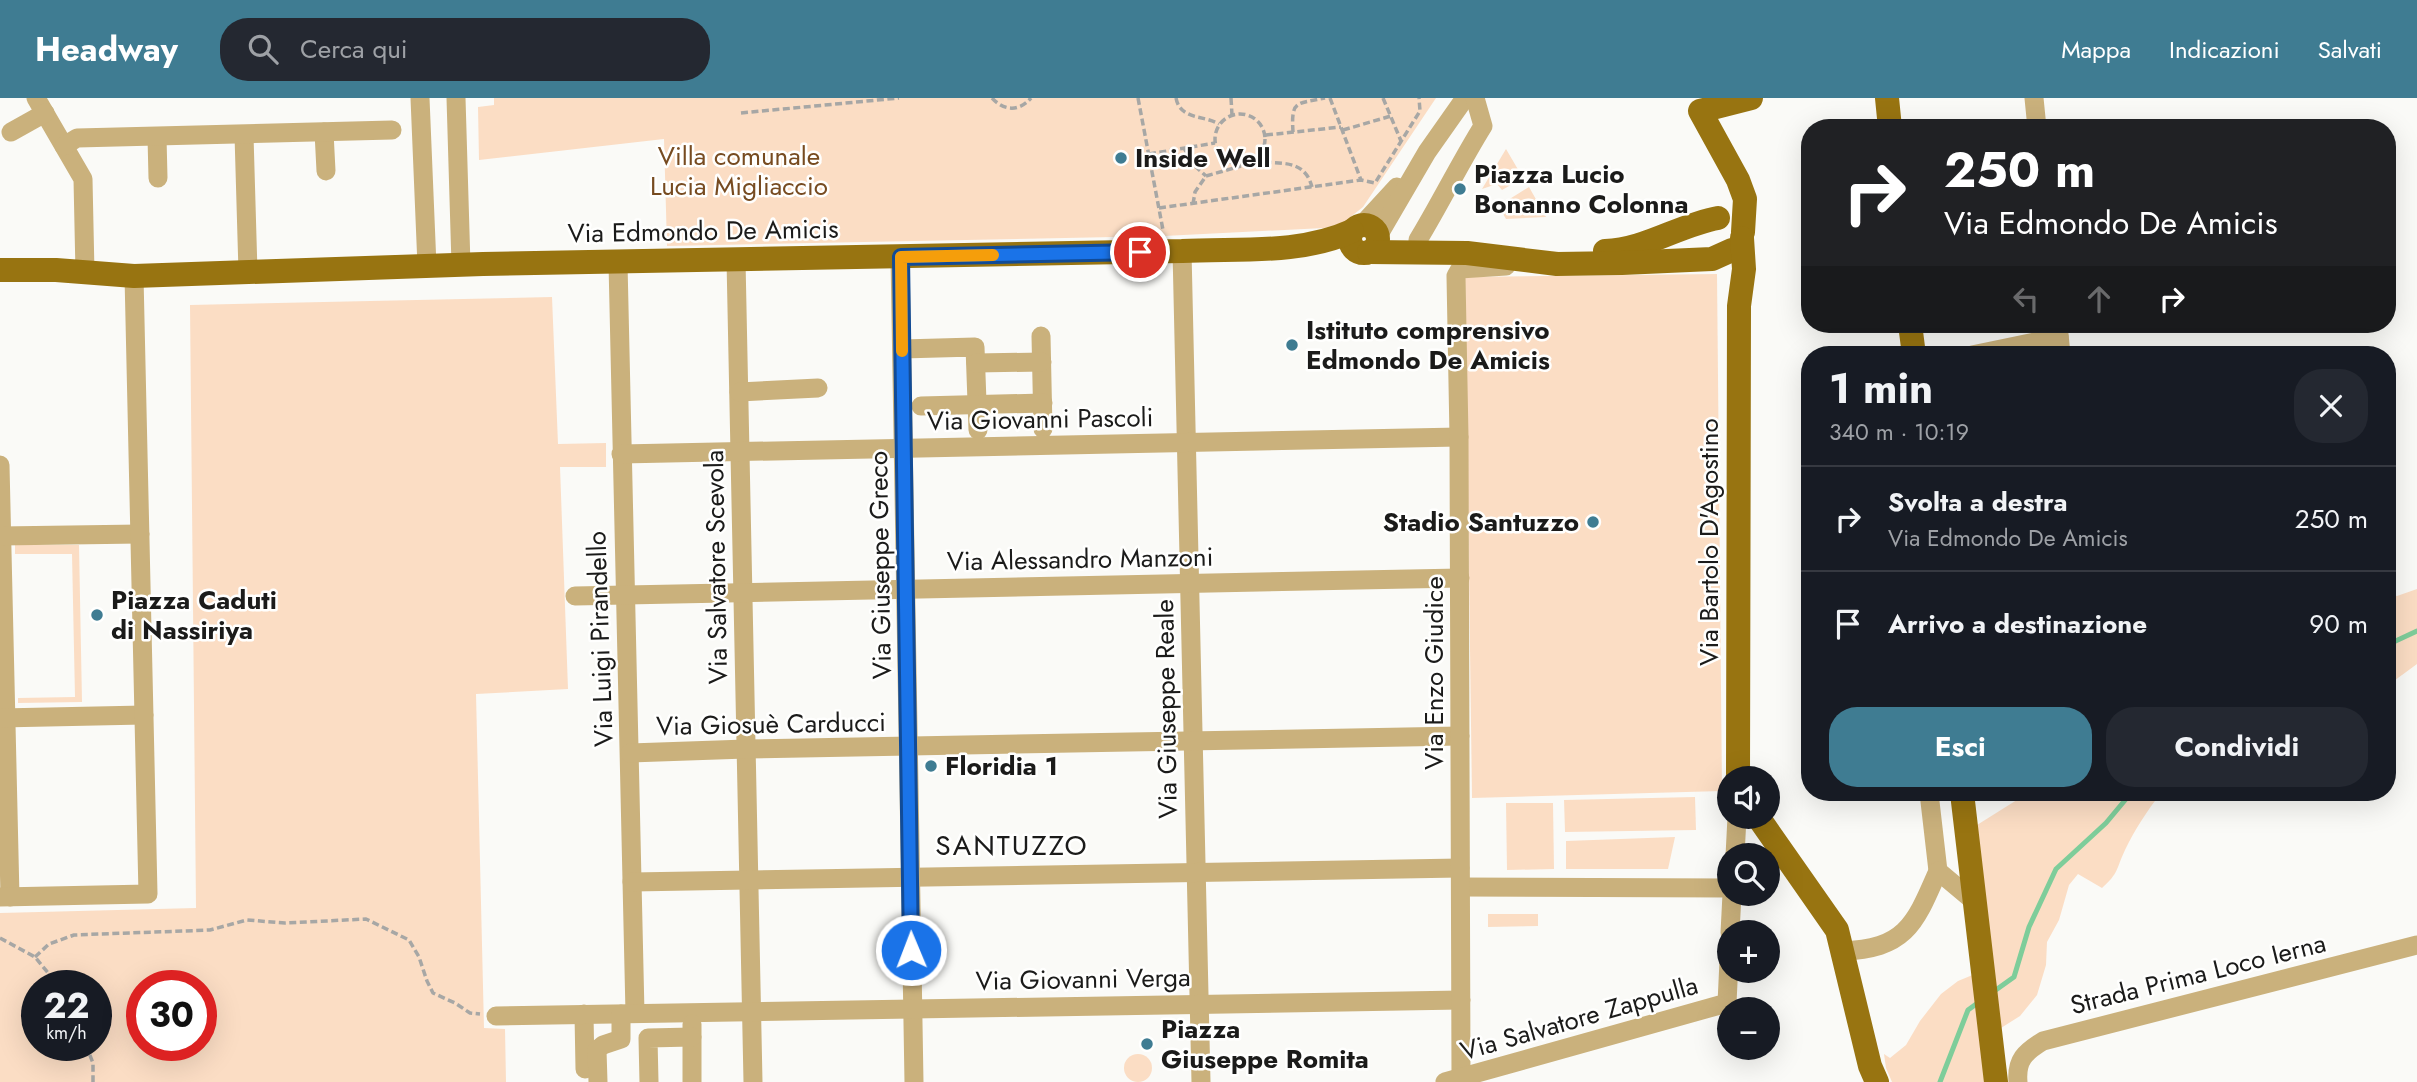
<!DOCTYPE html>
<html lang="it">
<meta charset="utf-8">
<style>
body{margin:0;font-family:Jost,sans-serif;background:#242831;color:#f1f3f6;height:100vh;display:flex;flex-direction:column;font-size:26px;white-space:nowrap}
*{box-sizing:border-box;margin:0}
p{font-size:23px;color:#9ea1a6}
.icon{flex:none;width:38px;height:38px;fill:none;stroke:currentColor;stroke-width:2;stroke-linecap:round;stroke-linejoin:round}
.map{position:relative;flex:1;overflow:hidden}
.panel{position:absolute;left:1801px;top:248px;width:595px;height:455px;display:flex;flex-direction:column;background:#171b24;border-radius:28px;box-shadow:0 7px 28px #0002}
.panel>*{flex:none}
.banner{position:absolute;left:1801px;top:21px;width:595px;height:214px;border-radius:28px;box-shadow:0 7px 28px #0002;background:#202124;color:#fff;overflow:hidden}
.buttons{position:absolute;left:1717px;top:668px;display:grid;gap:14px}
.buttons a{display:grid;place-items:center;width:63px;height:63px;border-radius:50%;background:#171b24;box-shadow:0 7px 28px #0002;font-size:35px}
.speed{position:absolute;left:21px;top:872px;display:flex;gap:14px;font-size:35px;font-weight:700;text-align:center}
.speed>*{display:grid;place-content:center;width:91px;height:91px;border-radius:50%;background:#171b24;box-shadow:0 7px 28px #0002;line-height:1}
.speed small{font-size:18px;font-weight:400}
.speed .limit{border:10px solid #d22;background:#fff;color:#111}
.pin{position:absolute;display:grid;place-items:center;width:60px;height:60px;color:#fff;margin:-30px;border:4px solid #fff;border-radius:50%;box-shadow:0 2px 7px #0007}
.me{position:absolute;width:77px;margin:-38px;rotate:359deg;stroke-linejoin:round;filter:drop-shadow(0 0 5px #0008)}
.turn{display:flex;align-items:center;gap:24px;height:147px;padding:0 28px;font-size:32px}
.turn .icon{width:91px;height:91px;stroke-width:2.5}
.turn b{display:block;font-size:49px;line-height:60px}
.lanes{display:flex;align-items:center;height:66px;padding:0 28px;background:#0003;justify-content:center;gap:35px;direction:ltr}
.lanes .off{opacity:.35}
.round{display:grid;place-items:center;flex:none;width:74px;height:74px;border-radius:28px;background:#242831}
.summary{display:flex;align-items:center;justify-content:space-between;height:119px;padding:0 28px}
h1{font-size:42px;font-weight:700;line-height:52px}
.cta{display:flex;gap:14px;margin-top:auto;padding:14px 28px}
.cta a{flex:1;height:80px;border-radius:28px;background:#3f7c92;color:#fff;font-size:28px;font-weight:700;line-height:80px;text-align:center}
.cta a+a{background:#242831;color:#f1f3f6}
ul{padding:0;list-style:none}
li{display:flex;align-items:center;gap:21px;height:105px;padding:0 28px;border-top:2px solid #363941}
li div{flex:1}
li b{display:block;font-size:26px}
li em{font-style:normal}
header{display:flex;align-items:center;gap:42px;box-sizing:border-box;height:98px;padding:0 35px;background:#3f7c92;color:#fff}
header strong{font-size:33px}
nav{display:flex;gap:38px;margin-inline-start:auto;font-size:24px}
.search{width:490px;height:63px;background:#242831;display:flex;align-items:center;gap:18px;box-sizing:border-box;padding:0 24px;border-radius:28px;color:#9ea1a6;font-size:26px}
.map>svg:first-child{display:block}
.green{fill:#fbddc4;fill-rule:evenodd}
.lines{fill:none;stroke-linecap:round;stroke-linejoin:round}
.stream{stroke:#7ecd9a;stroke-width:5}
.path{stroke:#a7a7a5;stroke-width:3.5;stroke-dasharray:7 3.5;stroke-linecap:butt}
.minor{stroke:#cab17c;stroke-width:19}
.major{stroke:#987411;stroke-width:24}
.route-casing{stroke:#114b97;stroke-width:18}
.route{stroke:#1a73e8;stroke-width:12}
.slow{stroke:#f59e0b;stroke-width:12}
.poi-dot{fill:#3f7c92;stroke:#fffffe;stroke-width:2.5}
.labels{text-anchor:middle;dominant-baseline:central;stroke-width:5;stroke-linejoin:round;paint-order:stroke}
.park-label{font-size:26px;fill:#774b20;stroke:#fffffe}
.poi-label{font-size:26px;font-weight:bold;fill:#1b1b1a;stroke:#fffffe;text-anchor:start}
.street-label{font-size:26px;fill:#1b1b1a;stroke:#fffffe}
.neighbourhood-label{font-size:28px;letter-spacing:2px;fill:#1b1b1a;stroke:#fffffe}
</style>
<header>
<strong>Headway</strong>
<div class="search"><svg class="icon" aria-label="search" viewBox="0 0 24 24"><circle cx="10" cy="10" r="6"/><path d="M15 15l6 6"/></svg>Cerca qui</div>
<nav><a>Mappa</a><a>Indicazioni</a><a>Salvati</a></nav>
</header>
<div class="map">
<svg width="2417" height="984" viewBox="0 0 2417 984">
<rect width="100%" height="100%" fill="#fafaf7"/>
<!-- green -->
<g class="green">
<polygon points="494,0 1436,0 1363,109 1343,125 1324,130 1164,138 667,148 664,41 479,62 478,9 494,7"/>
<polygon points="1506,51 1523,80 1502,92 1497,86 1482,91"/>
<polygon points="1529,89 1546,119 1506,121 1502,114 1512,108 1508,102"/>
<polygon points="1717,176 1722,693 1472,700 1465,179"/>
<path d="M552,199L558,346L606,345V369H560L568,591L476,596L484,930L505,931L506,984H0V815L196,810L190,207ZM37,887H96V947H37ZM142,887H201V947H142Z"/>
<polygon points="15,447 79,447 82,604 18,605 18,600 75,599 72,456 15,456"/>
<polygon points="2417,491 2417,566 2387,588 2387,495 2397,498"/>
<path d="M2028,695H2161C2147,713 2135,731 2125,752C2116,771 2119,775 2102,790L2078,776L2069,787L2059,822L2047,844L2046,867L2037,897L2020,918L2001,930L1987,984H1892L1886,970L1884,956L1890,960L1906,947L1920,923L1941,896L1958,883L1975,876L1977,727Z"/>
<polygon points="1695,699 1696,732 1565,734 1564,702"/>
<polygon points="1506,705 1553,705 1554,771 1507,772"/>
<polygon points="1675,739 1668,771 1566,771 1566,743"/>
<polygon points="1488,816 1538,816 1538,828 1488,829"/>
<circle cx="1138" cy="970" r="14"/>
</g>
<g class="lines">
<!-- stream -->
<g class="stream">
<polyline points="2387,547 2417,533"/>
<polyline points="1993,894 2014,879 2029,829 2056,771 2106,725 2131,695"/>
<polyline points="1940,984 1968,912 1979,904"/>
</g>
<!-- path -->
<g class="path">
<path d="M992,0C1004,13 1019,14 1031,0"/>
<polyline points="1138,0 1163,132"/>
<path d="M1176,0C1180,22 1204,17 1219,26"/>
<polyline points="1231,0 1232,17"/>
<polyline points="1330,0 1361,82"/>
<polyline points="1383,0 1401,43"/>
<polyline points="741,15 899,0"/>
<circle cx="1240" cy="41" r="25"/>
<polyline points="1343,32 1391,18"/>
<path d="M1293,34C1291,2 1296,6 1325,0"/>
<polyline points="1266,37 1341,29"/>
<polyline points="1184,50 1194,67 1206,78"/>
<polyline points="1149,56 1215,45"/>
<path d="M1254,63C1278,67 1304,59 1312,89"/>
<polyline points="1193,106 1195,94 1206,78 1241,68"/>
<polyline points="1159,110 1361,82 1375,85 1420,13 1419,0"/>
<polyline points="0,840 35,859 58,887"/>
<polyline points="35,859 49,846 74,837 210,832 247,822 285,825 366,821 409,842 419,859 427,883 433,895 455,905 470,915 480,916"/>
<polyline points="86,947 93,965 93,984"/>
</g>
<!-- minor -->
<g class="minor">
<polyline points="36,0 83,81 85,175"/>
<polyline points="420,0 427,168"/>
<polyline points="456,0 461,167"/>
<polyline points="2034,0 2037,30"/>
<polyline points="11,34 45,15"/>
<polyline points="324,34 326,73"/>
<polyline points="244,37 248,174"/>
<polyline points="157,39 158,80"/>
<polyline points="64,48 77,40 392,32"/>
<polyline points="1362,127 1397,89"/>
<polyline points="1378,138 1427,54 1465,0"/>
<path d="M1418,142C1441,104 1460,65 1483,28L1475,0"/>
<polyline points="1182,153 1201,984"/>
<polyline points="900,159 914,984"/>
<polyline points="736,162 753,984"/>
<polyline points="618,165 635,915"/>
<polyline points="2058,226 2061,257"/>
<polyline points="1041,238 1043,331"/>
<polyline points="902,251 975,249 978,332"/>
<polyline points="1972,257 2059,239"/>
<polyline points="976,265 1042,264"/>
<polyline points="739,294 818,290"/>
<polyline points="921,308 1043,305"/>
<polyline points="621,356 1459,339"/>
<polyline points="0,367 10,799"/>
<polyline points="0,438 140,436"/>
<polyline points="575,498 1460,480"/>
<polyline points="0,620 144,617"/>
<polyline points="630,655 746,651 1460,638"/>
<polyline points="1929,695 1938,773 1975,804"/>
<polyline points="1735,758 1737,719"/>
<polyline points="632,784 1460,770"/>
<polyline points="1461,789 1729,790"/>
<polyline points="0,799 148,796 134,178"/>
<polyline points="1730,835 1732,796"/>
<path d="M1842,853C1906,851 1915,826 1938,773"/>
<polyline points="584,916 585,971"/>
<polyline points="496,918 1461,902"/>
<polyline points="692,926 692,984"/>
<polyline points="1461,980 1459,339 1456,178 1460,171 1506,168"/>
<polyline points="598,984 597,952 603,947 621,941 621,916"/>
<polyline points="649,984 648,940 692,939"/>
<polyline points="1445,984 1727,905 1729,863"/>
<path d="M2018,984C2016,962 2025,954 2043,943L2417,847"/>
</g>
<!-- major -->
<g class="major">
<polyline points="1887,0 1890,30"/>
<circle cx="1364" cy="141" r="14"/>
<polyline points="1743,134 1745,101 1738,82 1700,13 1751,0"/>
<path d="M1605,153C1645,152 1679,127 1718,120"/>
<polyline points="1369,154 1467,155 1557,166 1622,165 1712,161 1732,152"/>
<path d="M0,172H56L134,178L483,166L1182,153C1239,150 1299,157 1352,133"/>
<polyline points="1910,226 1914,257"/>
<polyline points="1738,681 1739,208 1744,171 1742,140"/>
<polyline points="1962,695 1996,984"/>
<polyline points="1758,719 1837,832 1870,968 1877,984"/>
</g>
</g>
<g class="lines">
<defs>
<polyline id="route" points="911,852 901,159 1140,154"/>
</defs>
<!-- route casing -->
<use href="#route" class="route-casing"/>
<!-- route -->
<use href="#route" class="route"/>
<!-- slow -->
<polyline class="slow" points="902,253 901,159 993,157"/>
</g>
<!-- markers -->
<g class="poi-dot">
<circle cx="1121" cy="60" r="7"/>
<circle cx="1460" cy="91" r="7"/>
<circle cx="1292" cy="247" r="7"/>
<circle cx="1593" cy="424" r="7"/>
<circle cx="97" cy="517" r="7"/>
<circle cx="931" cy="668" r="7"/>
<circle cx="1147" cy="946" r="7"/>
</g>
<g class="labels">
<!-- park labels -->
<g class="park-label">
<text x="739" y="58">Villa comunale<tspan x="739" dy="30">Lucia Migliaccio</tspan></text>
</g>
<!-- poi labels -->
<g class="poi-label">
<text x="1135" y="60">Inside Well</text>
<text x="1474" y="76">Piazza Lucio<tspan x="1474" dy="30">Bonanno Colonna</tspan></text>
<text x="1306" y="232">Istituto comprensivo<tspan x="1306" dy="30">Edmondo De Amicis</tspan></text>
<text x="1579" y="424" text-anchor="end">Stadio Santuzzo</text>
<text x="111" y="502">Piazza Caduti<tspan x="111" dy="30">di Nassiriya</tspan></text>
<text x="945" y="668">Floridia 1</text>
<text x="1161" y="931">Piazza<tspan x="1161" dy="30">Giuseppe Romita</tspan></text>
</g>
<!-- street labels -->
<g class="street-label">
<text transform="translate(703 133) rotate(-1)">Via Edmondo De Amicis</text>
<text transform="translate(1040 321) rotate(-1)">Via Giovanni Pascoli</text>
<text transform="translate(1709 444) rotate(-90)">Via Bartolo D'Agostino</text>
<text transform="translate(1080 461) rotate(-1)">Via Alessandro Manzoni</text>
<text transform="translate(880 467) rotate(-91)">Via Giuseppe Greco</text>
<text transform="translate(716 469) rotate(-91)">Via Salvatore Scevola</text>
<text transform="translate(600 541) rotate(-92)">Via Luigi Pirandello</text>
<text transform="translate(1434 575) rotate(-90)">Via Enzo Giudice</text>
<text transform="translate(1166 611) rotate(-91)">Via Giuseppe Reale</text>
<text transform="translate(771 626) rotate(-1)">Via Giosuè Carducci</text>
<text transform="translate(2198 876) rotate(-14)">Strada Prima Loco Ierna</text>
<text transform="translate(1083 881) rotate(-1)">Via Giovanni Verga</text>
<text transform="translate(1579 920) rotate(-16)">Via Salvatore Zappulla</text>
</g>
<!-- neighbourhood labels -->
<g class="neighbourhood-label">
<text x="1012" y="747">SANTUZZO</text>
</g>
</g>
</svg>
<div class="buttons">
<a><svg class="icon" aria-label="sound" viewBox="0 0 24 24"><path d="M4 9h4l5-4v14l-5-4H4zM17 9q2 3 0 6"/></svg></a>
<a><svg class="icon" aria-label="search" viewBox="0 0 24 24"><circle cx="10" cy="10" r="6"/><path d="M15 15l6 6"/></svg></a>
<a>+</a>
<a>−</a>
</div>
<div class="speed"><div>22<small>km/h</small></div><div class="limit">30</div></div>
<div class="pin" style="left:1140px;top:154px;background:#d93025"><svg class="icon" aria-label="arrive" viewBox="0 0 24 24"><path d="M6 21V4h12l-3 4 3 4H6"/></svg></div>
<svg class="me" style="left:911px;top:852px" viewBox="-20 -20 40 40"><circle r="17" fill="#1a73e8" stroke="#fff" stroke-width="3"/><path d="M0-11L8 9 0 5-8 9z" fill="#fff"/></svg>
<div class="banner">
<div class="turn"><svg class="icon" aria-label="right" viewBox="0 0 24 24"><path d="M7 20v-9h11M14 6l5 5-5 5"/></svg><div><b>250 m</b>Via Edmondo De Amicis</div></div>
<div class="lanes"><svg class="icon off" aria-label="left" viewBox="0 0 24 24"><path d="M17 20v-9H6M10 6l-5 5 5 5"/></svg><svg class="icon off" aria-label="ahead" viewBox="0 0 24 24"><path d="M12 20V5M6 11l6-6 6 6"/></svg><svg class="icon" aria-label="right" viewBox="0 0 24 24"><path d="M7 20v-9h11M14 6l5 5-5 5"/></svg></div>
</div>
<section class="panel">
<div class="summary"><div><h1>1 min</h1><p>340 m · 10:19</p></div><a class="round"><svg class="icon" aria-label="close" viewBox="0 0 24 24"><path d="M6 6l12 12M18 6L6 18"/></svg></a></div>
<ul>
<li><svg class="icon" aria-label="right" viewBox="0 0 24 24"><path d="M7 20v-9h11M14 6l5 5-5 5"/></svg><div><b>Svolta a destra</b><p>Via Edmondo De Amicis</p></div><em>250 m</em></li>
<li><svg class="icon" aria-label="arrive" viewBox="0 0 24 24"><path d="M6 21V4h12l-3 4 3 4H6"/></svg><div><b>Arrivo a destinazione</b></div><em>90 m</em></li>
</ul>
<div class="cta"><a>Esci</a><a>Condividi</a></div>
</section>
</div>
